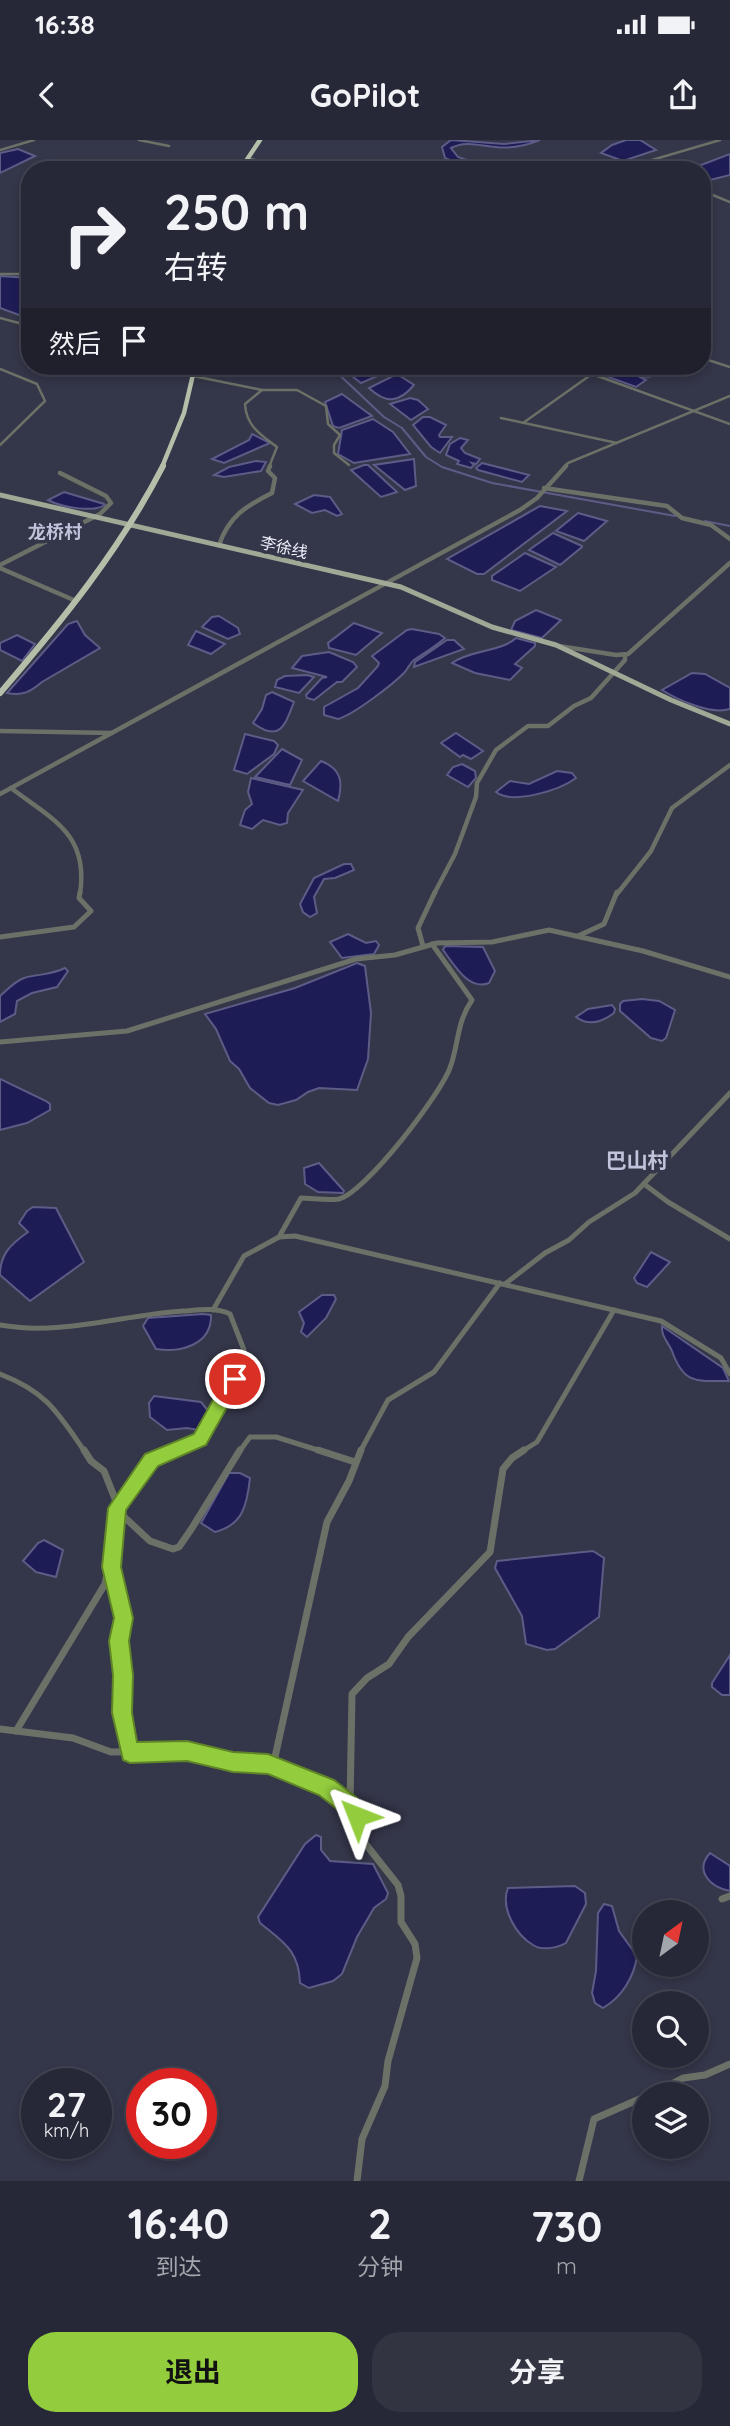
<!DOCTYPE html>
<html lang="zh">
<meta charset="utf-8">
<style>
body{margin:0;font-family:Quicksand,"Noto Sans SC",sans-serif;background:#333442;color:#f1f3f6;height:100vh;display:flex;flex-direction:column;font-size:26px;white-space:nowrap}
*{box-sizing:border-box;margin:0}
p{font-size:23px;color:#a4a6ad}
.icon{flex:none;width:38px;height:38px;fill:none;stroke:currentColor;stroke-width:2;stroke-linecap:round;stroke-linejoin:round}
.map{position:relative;height:2041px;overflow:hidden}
.drawer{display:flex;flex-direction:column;background:#272837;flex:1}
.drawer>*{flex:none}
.top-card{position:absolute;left:21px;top:21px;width:690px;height:214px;border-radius:28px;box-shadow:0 4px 10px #0003,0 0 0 2px #434452;background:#272837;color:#f1f3f6;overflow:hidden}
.needle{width:46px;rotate:33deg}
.buttons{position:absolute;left:632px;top:1760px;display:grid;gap:14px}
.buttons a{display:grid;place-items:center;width:77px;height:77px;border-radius:50%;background:#272837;box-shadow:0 4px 10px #0003,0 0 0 2px #434452;font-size:35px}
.speed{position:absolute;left:21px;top:1928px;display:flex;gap:14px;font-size:35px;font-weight:700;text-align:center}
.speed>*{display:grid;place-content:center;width:91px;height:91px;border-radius:50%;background:#272837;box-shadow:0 4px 10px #0003,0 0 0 2px #434452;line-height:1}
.speed small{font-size:18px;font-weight:400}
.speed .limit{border:10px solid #d22;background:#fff;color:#111}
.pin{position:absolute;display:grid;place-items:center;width:60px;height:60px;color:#fff;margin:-30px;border:4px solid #fff;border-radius:50%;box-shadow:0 2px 7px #0007}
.me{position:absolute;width:77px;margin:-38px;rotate:315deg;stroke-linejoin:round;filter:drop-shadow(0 0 5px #0008)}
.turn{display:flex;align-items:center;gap:24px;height:147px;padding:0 28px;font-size:32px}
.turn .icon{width:91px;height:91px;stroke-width:2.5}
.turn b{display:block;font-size:49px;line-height:60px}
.then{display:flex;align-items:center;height:66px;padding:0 28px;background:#0003;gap:14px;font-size:26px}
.eta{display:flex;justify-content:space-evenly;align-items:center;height:119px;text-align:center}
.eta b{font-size:42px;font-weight:700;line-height:49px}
.primary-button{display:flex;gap:14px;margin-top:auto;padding:14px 28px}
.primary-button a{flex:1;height:80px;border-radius:28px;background:#93cd3e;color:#111;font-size:28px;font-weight:700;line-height:80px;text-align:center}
.primary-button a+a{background:#333442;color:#f1f3f6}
.status{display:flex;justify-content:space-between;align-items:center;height:49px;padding:0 35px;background:#272837;direction:ltr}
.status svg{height:19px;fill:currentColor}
header{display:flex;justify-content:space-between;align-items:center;height:91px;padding:0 28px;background:#272837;font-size:32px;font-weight:700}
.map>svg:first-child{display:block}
.water{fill:#1e1c55;stroke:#5d5c87;stroke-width:2}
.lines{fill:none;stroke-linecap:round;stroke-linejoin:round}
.stream{stroke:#5d5c87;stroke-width:2}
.minor-far3{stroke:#6c7167;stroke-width:2.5}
.minor-far2{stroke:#6c7167;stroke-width:4.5}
.minor-far1{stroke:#6c7167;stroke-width:5}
.minor{stroke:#6c7167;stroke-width:7}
.major{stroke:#9fa996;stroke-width:5}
.highway-far1{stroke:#b3bfa8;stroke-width:4.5}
.highway{stroke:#b3bfa8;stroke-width:6}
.route{fill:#93cd3e;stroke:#608528;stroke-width:2}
.labels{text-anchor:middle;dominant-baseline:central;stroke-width:7;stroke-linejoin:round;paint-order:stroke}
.far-street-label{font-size:16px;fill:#eff1fd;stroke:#343649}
.far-quarter-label{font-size:18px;font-weight:bold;fill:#bfc3db;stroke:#343649}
.quarter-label{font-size:21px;font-weight:bold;fill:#bfc3db;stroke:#343649}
</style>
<div class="status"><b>16:38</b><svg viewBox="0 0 49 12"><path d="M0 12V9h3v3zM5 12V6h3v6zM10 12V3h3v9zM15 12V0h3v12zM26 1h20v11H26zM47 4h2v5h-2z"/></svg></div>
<header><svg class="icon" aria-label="back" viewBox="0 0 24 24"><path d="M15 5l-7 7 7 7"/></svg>GoPilot<svg class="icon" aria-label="share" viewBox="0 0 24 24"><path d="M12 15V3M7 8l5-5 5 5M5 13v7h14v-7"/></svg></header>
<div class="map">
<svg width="730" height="2041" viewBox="0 0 730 2041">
<rect width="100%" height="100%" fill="#343649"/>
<!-- water -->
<g class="water">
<path d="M451,0L504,4L540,0C525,6 512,9 496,7C480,6 466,0 451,8L458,17L496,30H474L445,18L442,7Z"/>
<polygon points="626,0 640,0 656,10 623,21 601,13 612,5"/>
<polygon points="18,9 35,16 0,33 0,13"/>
<polygon points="730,14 730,35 702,42 702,30 688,30"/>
<polygon points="0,136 30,138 30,179 0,168"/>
<polygon points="362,226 392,226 394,229 361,243 348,233"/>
<polygon points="610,226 653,226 660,230 649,237 638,236 646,240 636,247 600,234"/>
<path d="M397,234L414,245C399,263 386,264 369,248Z"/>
<polygon points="342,254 372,276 339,288 333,286 325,262"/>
<polygon points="410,258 418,260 428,269 411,280 390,264"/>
<polygon points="423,277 430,277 446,285 439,295 440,297 452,297 440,313 431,307 413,285"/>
<polygon points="373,279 393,292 410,314 354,323 338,314 342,290"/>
<polygon points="252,294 270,303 224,323 212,319 249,300"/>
<polygon points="460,298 468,300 461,308 465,313 480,319 476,324 472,323 474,325 471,328 457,324 459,321 446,315 450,304"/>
<polygon points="414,319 416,346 405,350 374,325"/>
<polygon points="256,321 266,322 261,331 224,337 214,335 229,327"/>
<polygon points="482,323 529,335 522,342 478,330 476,328"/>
<polygon points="364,325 368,325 397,352 381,357 351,330"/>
<path d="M64,352L104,364L105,365C92,373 61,367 48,360Z"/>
<polygon points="314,355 330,357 342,374 337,376 325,370 312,373 295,364"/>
<polygon points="540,366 567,371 484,434 477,434 447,419"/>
<polygon points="578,373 607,381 584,401 556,391"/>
<polygon points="553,393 582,406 582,407 560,425 529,410"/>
<polygon points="525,413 556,427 520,451 492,440 492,436"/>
<polygon points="536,470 561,480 542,498 511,490 515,481"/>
<polygon points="219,476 238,488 240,494 228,499 202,487 212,477"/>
<path d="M77,481L85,495L100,508L42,542C30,552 23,556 7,553L68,484Z"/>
<polygon points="354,483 382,493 356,515 329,508 328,503"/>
<path d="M412,489L439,494L445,498C435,507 424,513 414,520C409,524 408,529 404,533C392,545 353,575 338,579L324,575V567L358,548L378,526L379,523L372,516L407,490Z"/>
<polygon points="196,491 225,504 211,514 188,505"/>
<polygon points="17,495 35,504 22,521 0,510 0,503"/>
<path d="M516,498L535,503V506L515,524L522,528L510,540L475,533L452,523C470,510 501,512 516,498Z"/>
<polygon points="447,500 454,500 464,509 414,527 415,522"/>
<polygon points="329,512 353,522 357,527 342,542 337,542 314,560 307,558 306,555 322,538 327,537 292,528 302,516"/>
<path d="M692,533L705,534L730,548V569C711,575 678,560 662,550Z"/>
<polygon points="307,535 314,537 299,553 275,547 277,540 285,536"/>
<path d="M272,552L294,562C285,585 280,603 253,583L262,569L266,555Z"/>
<polygon points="456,593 483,611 471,619 463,615 460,617 441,603"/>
<polygon points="245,594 274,601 278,605 274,614 247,634 234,630"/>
<polygon points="282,609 302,620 290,645 255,637"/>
<path d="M321,621C342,629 343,643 338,661L303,641Z"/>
<polygon points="462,624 475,631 476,638 468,647 447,635 453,627"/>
<path d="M557,631L572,633L576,638C560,650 513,665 496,652L510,641L529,644Z"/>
<polygon points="251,638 303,650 288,673 287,683 280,685 263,680 252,689 240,685 245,670 252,664 248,652"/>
<polygon points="344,724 351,724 354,730 335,738 324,739 314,757 317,773 310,777 303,772 300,764 314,738"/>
<polygon points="348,794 366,803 376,801 379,805 374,814 342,818 330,802"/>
<path d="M445,806L483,807L495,831L489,843C468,851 454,824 443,810Z"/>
<polygon points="357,823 365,826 371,873 368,919 357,950 319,948 308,952 296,960 278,965 269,963 250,948 239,929 230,921 216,889 205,874 295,848"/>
<path d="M65,828L68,831L57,847L32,853L17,861L15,874L0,882V856C7,850 15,841 24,838C38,834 51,835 65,828Z"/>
<polygon points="642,859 659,861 675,870 666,898 662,901 651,898 620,871 620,864 623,861"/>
<path d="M612,865L615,869L614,873C602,882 589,887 576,877L588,869Z"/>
<polygon points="0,939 46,961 50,964 50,970 27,983 0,990"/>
<polygon points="319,1023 344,1051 343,1053 318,1052 305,1044 304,1028"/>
<path d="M33,1067L56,1068L84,1122L30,1161L0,1135C0,1114 11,1104 28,1092L19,1083L27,1071Z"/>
<polygon points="651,1112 670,1122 647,1147 637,1143 634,1138"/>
<polygon points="322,1155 334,1155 336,1159 326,1178 307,1197 301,1192 304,1183 299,1172"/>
<path d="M203,1174L211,1175C212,1205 180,1213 156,1209L143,1186L148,1178Z"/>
<path d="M662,1186L723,1228L729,1241C697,1241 684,1245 672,1211C668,1202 661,1196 662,1186Z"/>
<polygon points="154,1256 201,1262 210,1273 198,1290 187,1288 167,1290 150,1277 149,1263"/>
<path d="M229,1333H240L250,1338C247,1365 243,1385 215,1392L201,1383Z"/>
<polygon points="44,1400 63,1410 56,1437 36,1432 23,1421 38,1403"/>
<polygon points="593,1411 604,1418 599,1477 555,1509 547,1510 526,1504 522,1476 495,1428 497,1421"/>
<polygon points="730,1515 730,1555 722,1555 712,1547 712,1543"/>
<path d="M316,1695L321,1697V1710L330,1721L373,1724L388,1753L386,1759L374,1768L357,1797L342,1834L333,1841L309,1848L300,1843C299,1810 283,1802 260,1783L258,1777L305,1704Z"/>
<path d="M710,1713L730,1726V1751C710,1747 694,1731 710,1713Z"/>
<path d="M575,1746L585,1753L586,1764L566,1803C557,1808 542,1811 533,1805C516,1795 500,1768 508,1748Z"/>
<path d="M604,1764L612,1766L619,1791L637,1816C634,1837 622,1857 603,1868L595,1863L592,1853L596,1831L598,1773Z"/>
</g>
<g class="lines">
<!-- stream -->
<g class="stream">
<polyline points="330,226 384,277 402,288 426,317 442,327 492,343 675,376"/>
<polyline points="705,381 730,386"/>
</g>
<!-- minor-far3 -->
<g class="minor-far3">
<polyline points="139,0 169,6"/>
<polyline points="0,10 34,0"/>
<polyline points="248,18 292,30"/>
<polyline points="618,30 720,0"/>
<polyline points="704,45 703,51 730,62"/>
<polyline points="0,134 30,134"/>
<polyline points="0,178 30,186"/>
<polyline points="702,218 730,227"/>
<polyline points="555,226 592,234 730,284"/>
<polyline points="0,229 37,244 45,261 0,305"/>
<path d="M193,236L262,250L245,264C246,286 261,295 277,307L269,327"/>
<polyline points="262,250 297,250 326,266 328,284 340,295 334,305 334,313 349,325"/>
<polyline points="501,278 617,303"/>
<polyline points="523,283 592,234"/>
<polyline points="564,327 568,323 730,256"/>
</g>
<!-- minor-far2 -->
<g class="minor-far2">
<polyline points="544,348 667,366 682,378 711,385 730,399"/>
<path d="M219,405C229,376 246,366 272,353L275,338L268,331L270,326"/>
<polyline points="0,425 100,374 111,363 106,356 60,333"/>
<polyline points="0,428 76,461"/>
<polyline points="559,506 616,515 628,514 730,423"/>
<polyline points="0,591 112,593"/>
<path d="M11,648C53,680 89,694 80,754"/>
<polyline points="0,654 520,370 537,358 566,326"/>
<polyline points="434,754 455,714 476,657 477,643 496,610 528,586 548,586 574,566 591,558 625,520 625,515"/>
<polyline points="617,754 651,711 672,668 730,625"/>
</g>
<!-- minor-far1 -->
<g class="minor-far1">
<polyline points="578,796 604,784 617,752"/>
<polyline points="0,797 74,787 91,771 79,758 80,752"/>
<polyline points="423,806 418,788 435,752"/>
<polyline points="0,902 127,891 356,819 395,815 437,803 492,802 549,790 643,811 730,837"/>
<polyline points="644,1044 668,1062 730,1099"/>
<path d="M279,1097L301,1058C312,1058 327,1061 339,1059C365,1053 443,952 451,925C459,901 457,882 472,860L432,804"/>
<polyline points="505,1144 545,1113 569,1100 589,1082 635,1053 730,953"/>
<polyline points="213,1170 244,1116 279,1097 295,1096 661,1181 721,1218 730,1234"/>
<path d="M0,1185C60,1196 122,1175 183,1171C199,1170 215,1167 230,1174L244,1210L226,1258L200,1300L173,1312"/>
<path d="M0,1234C47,1252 58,1273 85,1312"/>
<polyline points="239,1312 250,1297 276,1297 324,1312"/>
<polyline points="360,1312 388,1260 434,1232 500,1143"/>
<polyline points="521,1312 537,1302 614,1170"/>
</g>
<!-- minor -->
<g class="minor">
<polyline points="84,1310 91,1321 104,1331 121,1374 150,1401 173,1409 179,1407 192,1388 240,1310"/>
<polyline points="318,1310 355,1322"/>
<polyline points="117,1368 151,1320 178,1310"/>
<polyline points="111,1427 123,1478 119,1501 123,1535 122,1573 130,1612"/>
<polyline points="0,1589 73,1598 111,1612 187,1611 233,1622 261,1622 327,1648 354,1669 360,1697 398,1745 401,1756 401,1782 415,1804 417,1818 388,1921 385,1946 362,1999 357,2041"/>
<polyline points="16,1591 105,1444 119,1371"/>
<polyline points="273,1626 327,1382 349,1341 361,1310"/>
<polyline points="350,1664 352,1554 367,1538 389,1524 408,1497 490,1412 503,1329 512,1318 524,1310"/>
<polyline points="722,1759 730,1756"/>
<polyline points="650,1955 683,1938 705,1935 730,1924"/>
<polyline points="579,2041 594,1979 644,1957"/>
</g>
<!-- major -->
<polyline class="major" points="0,355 401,447 492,487 556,505 671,560 730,584"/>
<!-- highway-far1 -->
<g class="highway-far1">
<polyline points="240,30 260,0"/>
<polyline points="162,327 184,273 195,226"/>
</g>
<!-- highway -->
<path class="highway" d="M0,553C61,482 120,410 163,326"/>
</g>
<!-- route -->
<polygon class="route" points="235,1231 241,1233 243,1239 206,1305 158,1326 126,1370 121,1427 133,1478 129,1501 133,1535 132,1573 137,1602 187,1601 233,1612 268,1614 334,1640 357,1658 367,1676 364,1684 357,1687 350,1684 342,1673 319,1655 268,1634 233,1632 187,1621 130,1623 123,1620 112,1573 113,1535 109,1501 114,1478 102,1427 108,1368 145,1314 194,1294 228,1233"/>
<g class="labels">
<!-- far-street labels -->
<g class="far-street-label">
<text transform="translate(284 407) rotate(13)">李徐线</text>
</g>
<!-- far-quarter labels -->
<g class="far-quarter-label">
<text x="55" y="391">龙桥村</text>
</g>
<!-- quarter labels -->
<g class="quarter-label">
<text x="637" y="1020">巴山村</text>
</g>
</g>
</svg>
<div class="buttons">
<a><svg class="needle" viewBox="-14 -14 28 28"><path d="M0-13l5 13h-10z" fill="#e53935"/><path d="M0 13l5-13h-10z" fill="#a4a6ad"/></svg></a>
<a><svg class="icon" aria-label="search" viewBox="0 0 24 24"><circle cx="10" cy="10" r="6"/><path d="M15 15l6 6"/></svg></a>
<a><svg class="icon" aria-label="layers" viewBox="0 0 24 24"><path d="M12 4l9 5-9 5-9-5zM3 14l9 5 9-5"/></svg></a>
</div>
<div class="speed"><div>27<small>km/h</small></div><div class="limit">30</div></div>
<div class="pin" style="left:235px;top:1239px;background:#d93025"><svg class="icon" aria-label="arrive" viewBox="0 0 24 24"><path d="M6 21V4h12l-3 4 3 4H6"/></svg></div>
<svg class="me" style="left:357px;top:1676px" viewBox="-20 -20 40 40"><path d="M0-17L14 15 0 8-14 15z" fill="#93cd3e" stroke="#fff" stroke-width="4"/></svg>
<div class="top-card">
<div class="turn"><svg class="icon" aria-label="right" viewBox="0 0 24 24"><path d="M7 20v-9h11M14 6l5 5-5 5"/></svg><div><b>250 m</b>右转</div></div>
<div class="then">然后<svg class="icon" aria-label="arrive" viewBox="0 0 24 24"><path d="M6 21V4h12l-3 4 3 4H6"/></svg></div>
</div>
</div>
<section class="drawer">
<div class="eta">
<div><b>16:40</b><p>到达</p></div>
<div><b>2</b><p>分钟</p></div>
<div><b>730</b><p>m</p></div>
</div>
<div class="primary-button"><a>退出</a><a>分享</a></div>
</section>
